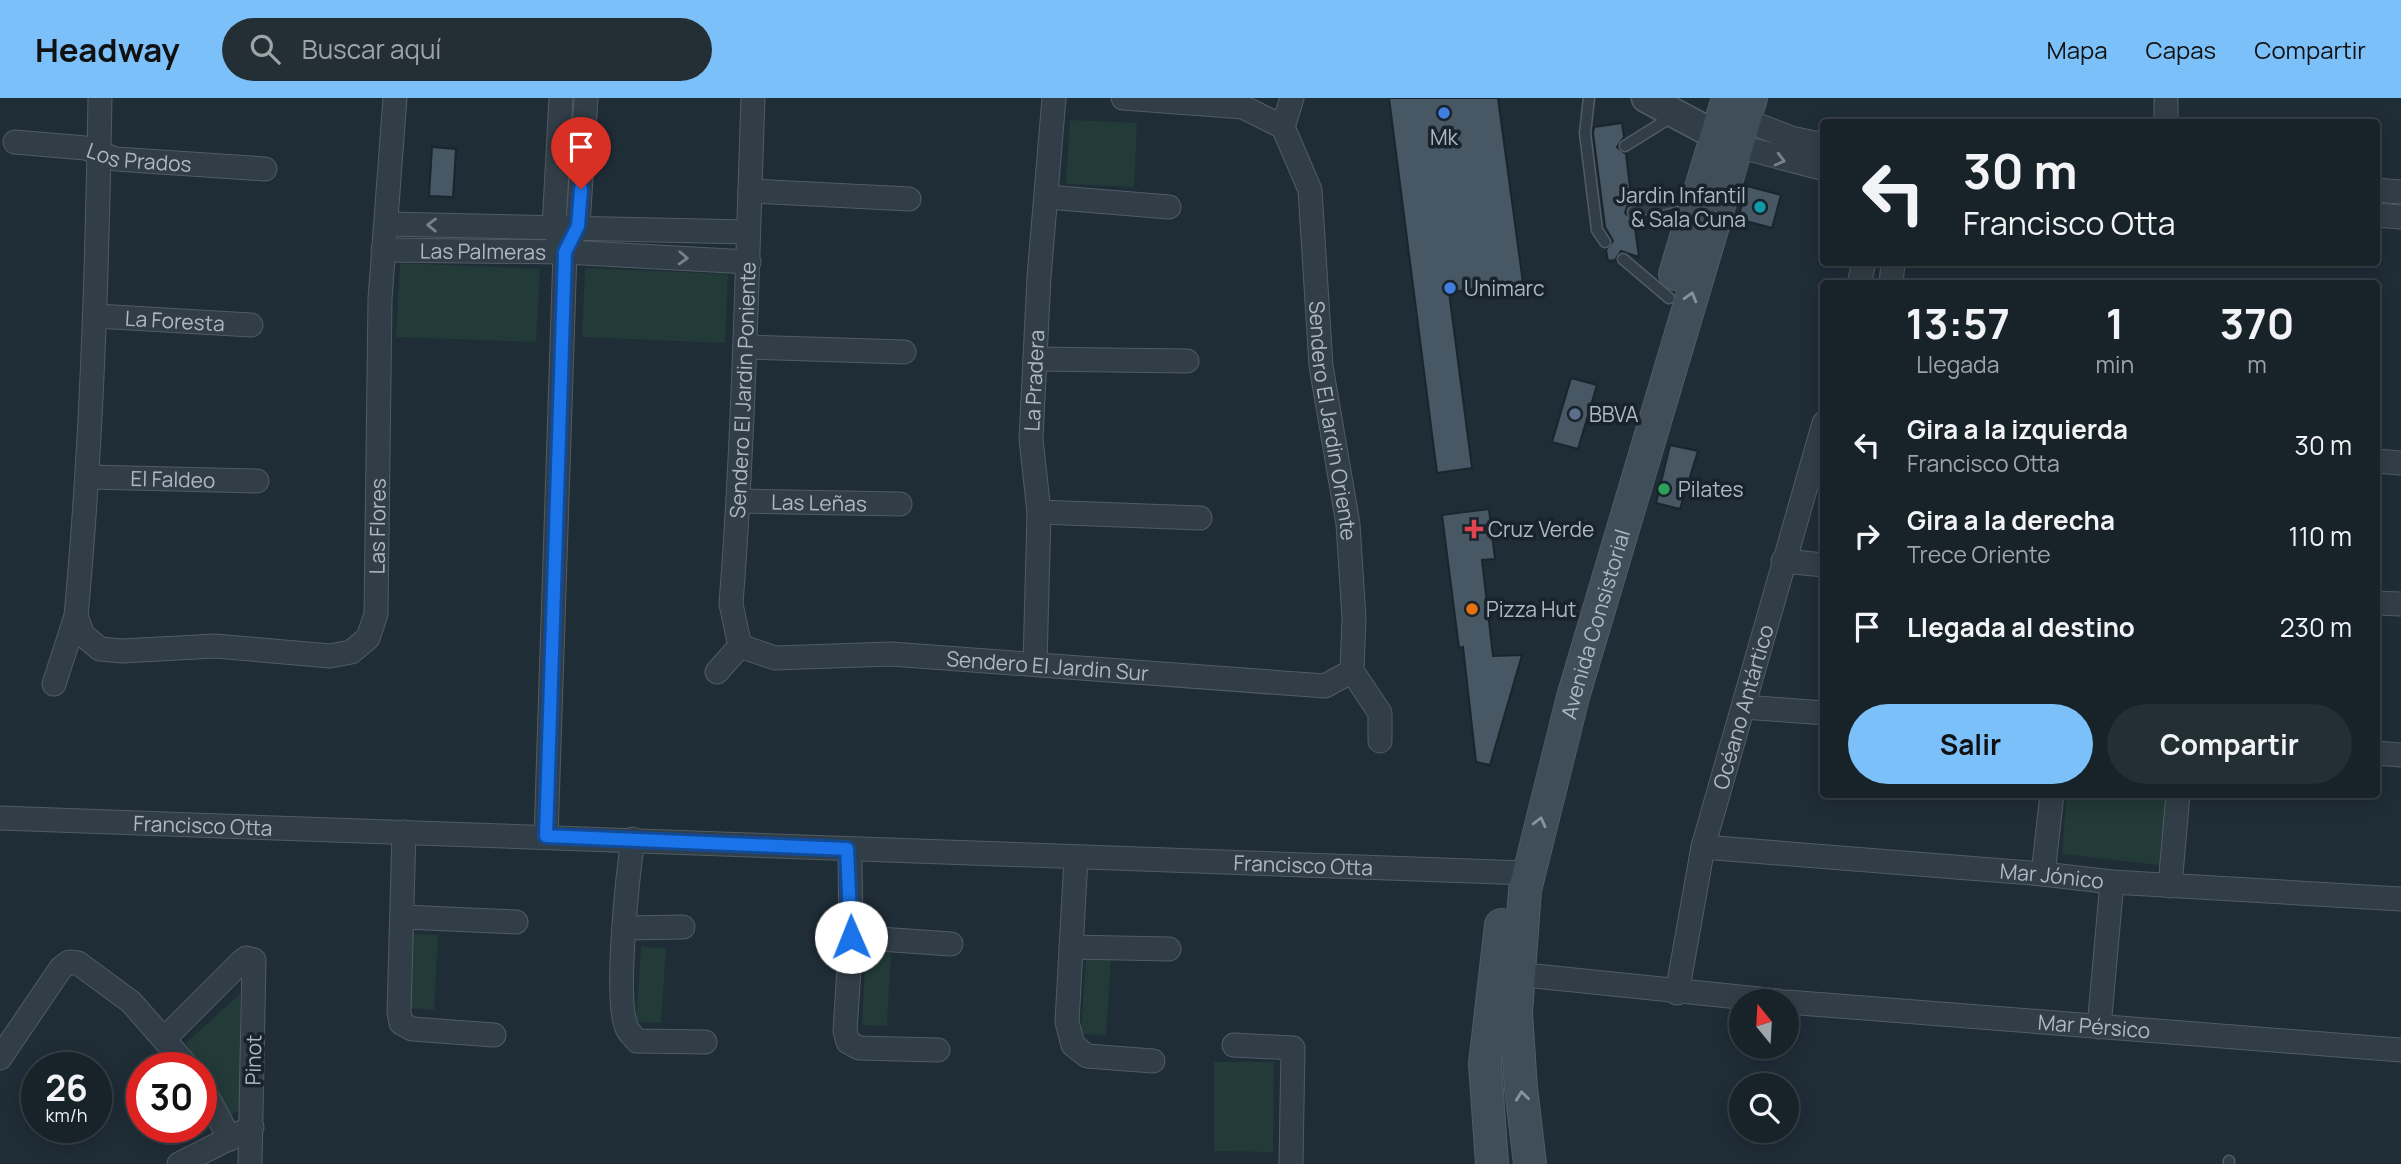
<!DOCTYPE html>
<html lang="es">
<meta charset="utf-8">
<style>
body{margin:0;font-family:Manrope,sans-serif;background:#242f35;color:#f1f3f6;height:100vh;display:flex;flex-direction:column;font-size:26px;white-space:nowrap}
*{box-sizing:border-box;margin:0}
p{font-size:23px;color:#9ea4a8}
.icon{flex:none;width:38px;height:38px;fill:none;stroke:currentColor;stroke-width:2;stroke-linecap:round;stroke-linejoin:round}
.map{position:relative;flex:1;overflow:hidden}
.side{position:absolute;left:1820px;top:182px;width:560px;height:518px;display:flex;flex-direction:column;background:#172229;border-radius:7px;box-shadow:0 4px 18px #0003,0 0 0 2px #363f46}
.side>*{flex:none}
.banner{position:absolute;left:1820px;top:21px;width:560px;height:147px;border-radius:7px;box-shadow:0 4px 18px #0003,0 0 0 2px #363f46;background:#172229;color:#f1f3f6;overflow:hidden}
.needle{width:46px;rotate:342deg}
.fabs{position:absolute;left:1729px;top:891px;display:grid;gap:14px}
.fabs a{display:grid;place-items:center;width:70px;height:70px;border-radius:50%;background:#172229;box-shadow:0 4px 18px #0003,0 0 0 2px #363f46;font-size:35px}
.speed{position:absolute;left:21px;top:954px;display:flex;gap:14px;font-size:35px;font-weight:700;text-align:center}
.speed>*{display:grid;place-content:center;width:91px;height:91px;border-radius:50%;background:#172229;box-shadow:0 4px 18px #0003,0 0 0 2px #363f46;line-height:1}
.speed small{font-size:18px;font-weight:400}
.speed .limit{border:10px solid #d22;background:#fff;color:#111}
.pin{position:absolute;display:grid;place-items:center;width:60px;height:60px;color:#fff;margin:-72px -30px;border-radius:50% 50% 50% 0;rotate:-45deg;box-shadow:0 0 7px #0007}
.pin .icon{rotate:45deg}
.me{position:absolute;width:77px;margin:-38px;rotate:359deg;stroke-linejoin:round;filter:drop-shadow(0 0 5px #0008)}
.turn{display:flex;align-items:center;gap:24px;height:147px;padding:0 28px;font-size:32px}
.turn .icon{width:91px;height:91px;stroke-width:2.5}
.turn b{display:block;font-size:49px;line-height:60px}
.eta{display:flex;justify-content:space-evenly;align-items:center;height:119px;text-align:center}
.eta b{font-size:42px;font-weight:700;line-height:49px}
.button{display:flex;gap:14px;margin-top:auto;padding:14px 28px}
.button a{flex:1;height:80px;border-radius:42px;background:#7cc0fa;color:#111;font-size:28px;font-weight:700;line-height:80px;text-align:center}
.button a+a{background:#242f35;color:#f1f3f6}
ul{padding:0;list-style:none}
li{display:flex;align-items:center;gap:21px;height:91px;padding:0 28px}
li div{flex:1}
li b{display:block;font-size:26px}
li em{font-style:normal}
header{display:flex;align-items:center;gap:42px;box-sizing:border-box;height:98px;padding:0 35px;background:#7cc0fa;color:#111}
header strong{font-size:33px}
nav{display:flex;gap:38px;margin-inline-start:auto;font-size:24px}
.search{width:490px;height:63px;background:#242f35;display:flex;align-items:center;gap:18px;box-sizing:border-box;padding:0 24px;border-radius:38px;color:#9ea4a8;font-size:26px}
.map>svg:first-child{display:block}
.green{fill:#223a38}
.building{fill:#475763;stroke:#1a252d;stroke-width:2}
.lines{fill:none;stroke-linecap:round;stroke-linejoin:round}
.service-casing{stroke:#505c65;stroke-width:13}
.minor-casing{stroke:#505c65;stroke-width:25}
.tertiary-casing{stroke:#505c65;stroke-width:31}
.secondary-casing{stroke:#505c65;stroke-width:34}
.service{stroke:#323e47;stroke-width:10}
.minor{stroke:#323e47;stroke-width:23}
.tertiary{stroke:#323e47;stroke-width:28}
.secondary{stroke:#404e5a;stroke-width:32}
.oneway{stroke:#75828c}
.oneway2{stroke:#86949f}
.route-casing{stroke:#114b97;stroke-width:18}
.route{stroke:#1a73e8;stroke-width:12}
.shop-dot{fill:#3f7fe0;stroke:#18232b;stroke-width:2.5}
.culture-dot{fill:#0f9aa8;stroke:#18232b;stroke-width:2.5}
.service-dot{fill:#5c6f8a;stroke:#18232b;stroke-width:2.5}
.leisure-dot{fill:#2e9e5b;stroke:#18232b;stroke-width:2.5}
.health-dot{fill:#e0444e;stroke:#18232b;stroke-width:2.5}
.food-dot{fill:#e8710a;stroke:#18232b;stroke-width:2.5}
.labels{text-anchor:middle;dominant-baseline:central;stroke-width:7;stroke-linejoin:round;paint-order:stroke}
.poi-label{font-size:21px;fill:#acb9c4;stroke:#18232b;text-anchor:start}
.street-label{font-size:21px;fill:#acb9c4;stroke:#18232b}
</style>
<header>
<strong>Headway</strong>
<div class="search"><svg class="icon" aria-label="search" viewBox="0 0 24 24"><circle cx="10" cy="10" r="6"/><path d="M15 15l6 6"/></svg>Buscar aquí</div>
<nav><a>Mapa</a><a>Capas</a><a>Compartir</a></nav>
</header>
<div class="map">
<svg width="2401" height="1066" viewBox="0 0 2401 1066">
<rect width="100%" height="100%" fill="#1f2d37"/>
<!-- green -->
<g class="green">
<polygon points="1070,22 1137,25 1134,89 1066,86"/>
<polygon points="400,165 540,171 536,244 396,239"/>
<polygon points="585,170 728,176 725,245 582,239"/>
<polygon points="2067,697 2176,697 2167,768 2062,756"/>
<polygon points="413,836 438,837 434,912 409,910"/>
<polygon points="641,849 666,850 661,925 636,924"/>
<polygon points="866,852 891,853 887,928 862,927"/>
<polygon points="1086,861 1111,862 1106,937 1081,936"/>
<polygon points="240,896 240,1012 228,1018 186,945"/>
<polygon points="1214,964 1274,964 1273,1054 1214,1053"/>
</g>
<!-- building -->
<g class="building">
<polygon points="1389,0 1498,0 1523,185 1449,194 1472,370 1437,375"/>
<polygon points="1622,25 1624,39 1617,49 1626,56 1632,106 1627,109 1625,115 1634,122 1639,159 1621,153 1615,162 1608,163 1606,152 1613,143 1605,129 1593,35 1594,29"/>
<polygon points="432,49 456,51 453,99 429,98"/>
<polygon points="1747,88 1781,97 1772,130 1738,121"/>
<polygon points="1571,280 1597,287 1578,351 1552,344"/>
<polygon points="1670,347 1698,353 1680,411 1656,405"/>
<polygon points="1489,411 1495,461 1482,462 1493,558 1522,557 1490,667 1476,664 1463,549 1459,550 1442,417"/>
</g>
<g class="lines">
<defs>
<g id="service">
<polyline points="1589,0 1585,35 1597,132 1605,144"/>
<polyline points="1625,48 1673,18"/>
<polyline points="1633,114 1695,98"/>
<polyline points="1623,161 1669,200"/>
<polyline points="2229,1066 2229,1063"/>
</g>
<g id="minor">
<path id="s1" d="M100,0C97,173 92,345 76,518L83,537L100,551L122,553L215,548L330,558L351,554L368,540L376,516L380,201L395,0"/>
<polyline points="1123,0 1243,9 1283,29"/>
<path id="s2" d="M1292,0L1283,29L1310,92L1321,268L1348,426L1354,520L1352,573L1380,615V643"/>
<polyline points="2166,0 2166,24"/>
<polyline points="1745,22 1791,40 1824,47"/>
<path id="s3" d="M15,44L85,50L116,61L265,71"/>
<polyline points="1738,48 1824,71"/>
<polyline points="2376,92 2401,94"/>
<polyline points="750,93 909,101"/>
<polyline points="1047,99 1169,109"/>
<polyline points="2376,117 2401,119"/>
<polyline points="387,126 747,134"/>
<polyline points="559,141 554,129 561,0"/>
<path id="s4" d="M383,152L565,154L749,164"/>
<polyline points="1859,186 1864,164"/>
<polyline points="1891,186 1893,164"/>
<path id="s5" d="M96,218L251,227"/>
<polyline points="747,249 904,254"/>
<polyline points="1035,261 1187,263"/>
<polyline points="2376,363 2401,365"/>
<path id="s6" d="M89,379L257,383"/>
<path id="s7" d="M739,403L900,406"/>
<polyline points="1039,414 1200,420"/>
<polyline points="1783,463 1824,467"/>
<polyline points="2376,505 2401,506"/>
<path id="s8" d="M740,548L775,560L891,556L1325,588L1352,573"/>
<path id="s9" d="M1035,566L1039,414L1031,341L1039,179L1054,0"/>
<path id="s10" d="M717,574L740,548L731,506C744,337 747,169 753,0"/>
<polyline points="54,586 76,518"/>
<polyline points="1744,609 1824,615"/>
<polyline points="2376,655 2401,657"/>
<path id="s11" d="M0,720L1529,775"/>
<polyline points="404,734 399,914 401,925 412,931 494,937"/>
<polyline points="546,739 565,154 578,128 586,0"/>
<path d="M633,741C628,775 614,903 627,930C629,935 634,939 637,943L705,944"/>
<path id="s12" d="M1703,749L2043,776L2112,784L2401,801"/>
<polyline points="847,751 850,760 851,839 845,933 848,944 859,950 938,952"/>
<polyline points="1076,760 1067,924 1073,947 1087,958 1153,963"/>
<polyline points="2043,776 2052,696"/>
<polyline points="2170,788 2178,696"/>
<polyline points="403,819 516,824"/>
<polyline points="624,830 683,829"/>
<polyline points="851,839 951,846"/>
<polyline points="1071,849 1169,851"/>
<polyline points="1506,875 1778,903"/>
<path id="s13" d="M1677,895L1703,749L1824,325"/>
<path id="s14" d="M1787,904L2401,952"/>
<polyline points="2099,929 2112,784"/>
<polyline points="165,940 241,864 246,860 254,862 250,1066"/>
<polyline points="1234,947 1293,950 1291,1066"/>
<polyline points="0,960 61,870 69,864 78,865 131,904 189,970"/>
<polyline points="201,987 230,1041"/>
<polyline points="179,1066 252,1029"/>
</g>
<polyline id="tertiary" points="1646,0 1736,48"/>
<g id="secondary">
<polyline points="1675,176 1728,0"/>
<polyline points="1492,1066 1485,966 1501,827"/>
<path id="s15" d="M1530,1066L1521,990L1516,915L1525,792L1573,599L1751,0"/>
</g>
</defs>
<!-- service casing -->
<use href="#service" class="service-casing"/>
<!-- minor casing -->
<use href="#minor" class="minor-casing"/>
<!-- tertiary casing -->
<use href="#tertiary" class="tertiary-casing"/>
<!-- secondary casing -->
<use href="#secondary" class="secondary-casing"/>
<!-- service -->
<use href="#service" class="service"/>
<!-- minor -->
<use href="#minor" class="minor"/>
<!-- tertiary -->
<use href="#tertiary" class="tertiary"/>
<!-- secondary -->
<use href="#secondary" class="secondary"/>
</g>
<!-- one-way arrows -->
<defs><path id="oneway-chevron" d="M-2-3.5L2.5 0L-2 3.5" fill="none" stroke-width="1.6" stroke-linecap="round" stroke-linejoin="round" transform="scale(1.75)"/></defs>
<g class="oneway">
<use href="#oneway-chevron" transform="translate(1780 62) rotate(15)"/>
<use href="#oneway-chevron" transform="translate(432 127) rotate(-179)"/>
<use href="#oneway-chevron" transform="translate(683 160) rotate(3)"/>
</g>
<g class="oneway2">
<use href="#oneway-chevron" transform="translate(1691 199) rotate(-74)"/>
<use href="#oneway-chevron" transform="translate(1540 724) rotate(-76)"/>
<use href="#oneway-chevron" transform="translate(1522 998) rotate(-97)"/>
</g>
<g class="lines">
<defs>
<polyline id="route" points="581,91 578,128 565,154 546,738 847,751 851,839"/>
</defs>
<!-- route casing -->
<use href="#route" class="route-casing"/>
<!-- route -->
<use href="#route" class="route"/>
</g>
<!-- markers -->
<g class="shop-dot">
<circle cx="1444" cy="15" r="7"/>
<circle cx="1450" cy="190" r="7"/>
</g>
<circle class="culture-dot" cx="1760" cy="109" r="7"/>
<circle class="service-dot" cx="1575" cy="316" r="7"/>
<circle class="leisure-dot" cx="1664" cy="391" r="7"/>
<path class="health-dot" d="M1470.5 420.5h7v7h7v7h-7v7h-7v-7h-7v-7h7z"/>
<circle class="food-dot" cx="1472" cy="511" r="7"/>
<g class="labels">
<!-- poi labels -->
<g class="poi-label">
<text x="1444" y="39" text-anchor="middle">Mk</text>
<text x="1746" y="97" text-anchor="end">Jardin Infantil<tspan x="1746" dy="24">&amp; Sala Cuna</tspan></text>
<text x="1464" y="190">Unimarc</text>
<text x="1589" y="316">BBVA</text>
<text x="1678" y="391">Pilates</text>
<text x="1488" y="431">Cruz Verde</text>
<text x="1486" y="511">Pizza Hut</text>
</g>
<!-- street labels -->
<g class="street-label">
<text stroke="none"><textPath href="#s3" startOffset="126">Los Prados</textPath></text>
<text stroke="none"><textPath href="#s4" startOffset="100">Las Palmeras</textPath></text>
<text stroke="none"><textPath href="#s5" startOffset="79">La Foresta</textPath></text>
<text stroke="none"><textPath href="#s9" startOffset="284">La Pradera</textPath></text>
<text stroke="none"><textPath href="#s10" startOffset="292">Sendero El Jardin Poniente</textPath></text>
<text stroke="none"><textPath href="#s2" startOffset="331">Sendero El Jardin Oriente</textPath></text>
<text stroke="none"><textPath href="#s6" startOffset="84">El Faldeo</textPath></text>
<text stroke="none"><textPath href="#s7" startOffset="80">Las Leñas</textPath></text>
<text stroke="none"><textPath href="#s1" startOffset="948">Las Flores</textPath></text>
<text stroke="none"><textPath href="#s15" startOffset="550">Avenida Consistorial</textPath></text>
<text stroke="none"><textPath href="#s8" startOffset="310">Sendero El Jardin Sur</textPath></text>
<text stroke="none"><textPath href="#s13" startOffset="294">Océano Antártico</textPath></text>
<text stroke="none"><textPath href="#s11" startOffset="203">Francisco Otta</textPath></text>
<text stroke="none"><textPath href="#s11" startOffset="1304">Francisco Otta</textPath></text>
<text stroke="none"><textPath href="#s12" startOffset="350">Mar Jónico</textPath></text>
<text stroke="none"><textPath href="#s14" startOffset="308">Mar Pérsico</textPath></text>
<text transform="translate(253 962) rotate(-89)">Pinot</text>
</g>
</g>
</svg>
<div class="fabs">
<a><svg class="needle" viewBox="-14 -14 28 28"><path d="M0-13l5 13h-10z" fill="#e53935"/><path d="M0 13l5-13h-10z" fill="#9ea4a8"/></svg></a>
<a><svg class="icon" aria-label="search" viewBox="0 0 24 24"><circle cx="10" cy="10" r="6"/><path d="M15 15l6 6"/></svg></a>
</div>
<div class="speed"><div>26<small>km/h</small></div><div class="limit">30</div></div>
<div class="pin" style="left:581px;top:91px;background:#d93025"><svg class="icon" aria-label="arrive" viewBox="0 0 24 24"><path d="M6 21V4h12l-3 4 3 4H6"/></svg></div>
<svg class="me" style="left:851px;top:839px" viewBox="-20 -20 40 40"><circle r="19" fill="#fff"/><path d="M0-13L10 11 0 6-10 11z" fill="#1a73e8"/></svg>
<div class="banner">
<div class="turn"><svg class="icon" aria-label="left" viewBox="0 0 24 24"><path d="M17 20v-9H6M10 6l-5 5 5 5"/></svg><div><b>30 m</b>Francisco Otta</div></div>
</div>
<section class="side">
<div class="eta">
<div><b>13:57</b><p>Llegada</p></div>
<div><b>1</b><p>min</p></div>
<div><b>370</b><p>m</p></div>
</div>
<ul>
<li><svg class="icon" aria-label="left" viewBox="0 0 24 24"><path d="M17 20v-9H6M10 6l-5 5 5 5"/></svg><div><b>Gira a la izquierda</b><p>Francisco Otta</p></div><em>30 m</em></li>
<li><svg class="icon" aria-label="right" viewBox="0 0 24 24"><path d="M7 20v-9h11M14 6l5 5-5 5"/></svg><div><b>Gira a la derecha</b><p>Trece Oriente</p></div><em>110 m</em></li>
<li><svg class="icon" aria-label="arrive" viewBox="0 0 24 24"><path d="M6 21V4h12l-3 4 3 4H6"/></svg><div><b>Llegada al destino</b></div><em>230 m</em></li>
</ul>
<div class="button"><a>Salir</a><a>Compartir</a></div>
</section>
</div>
